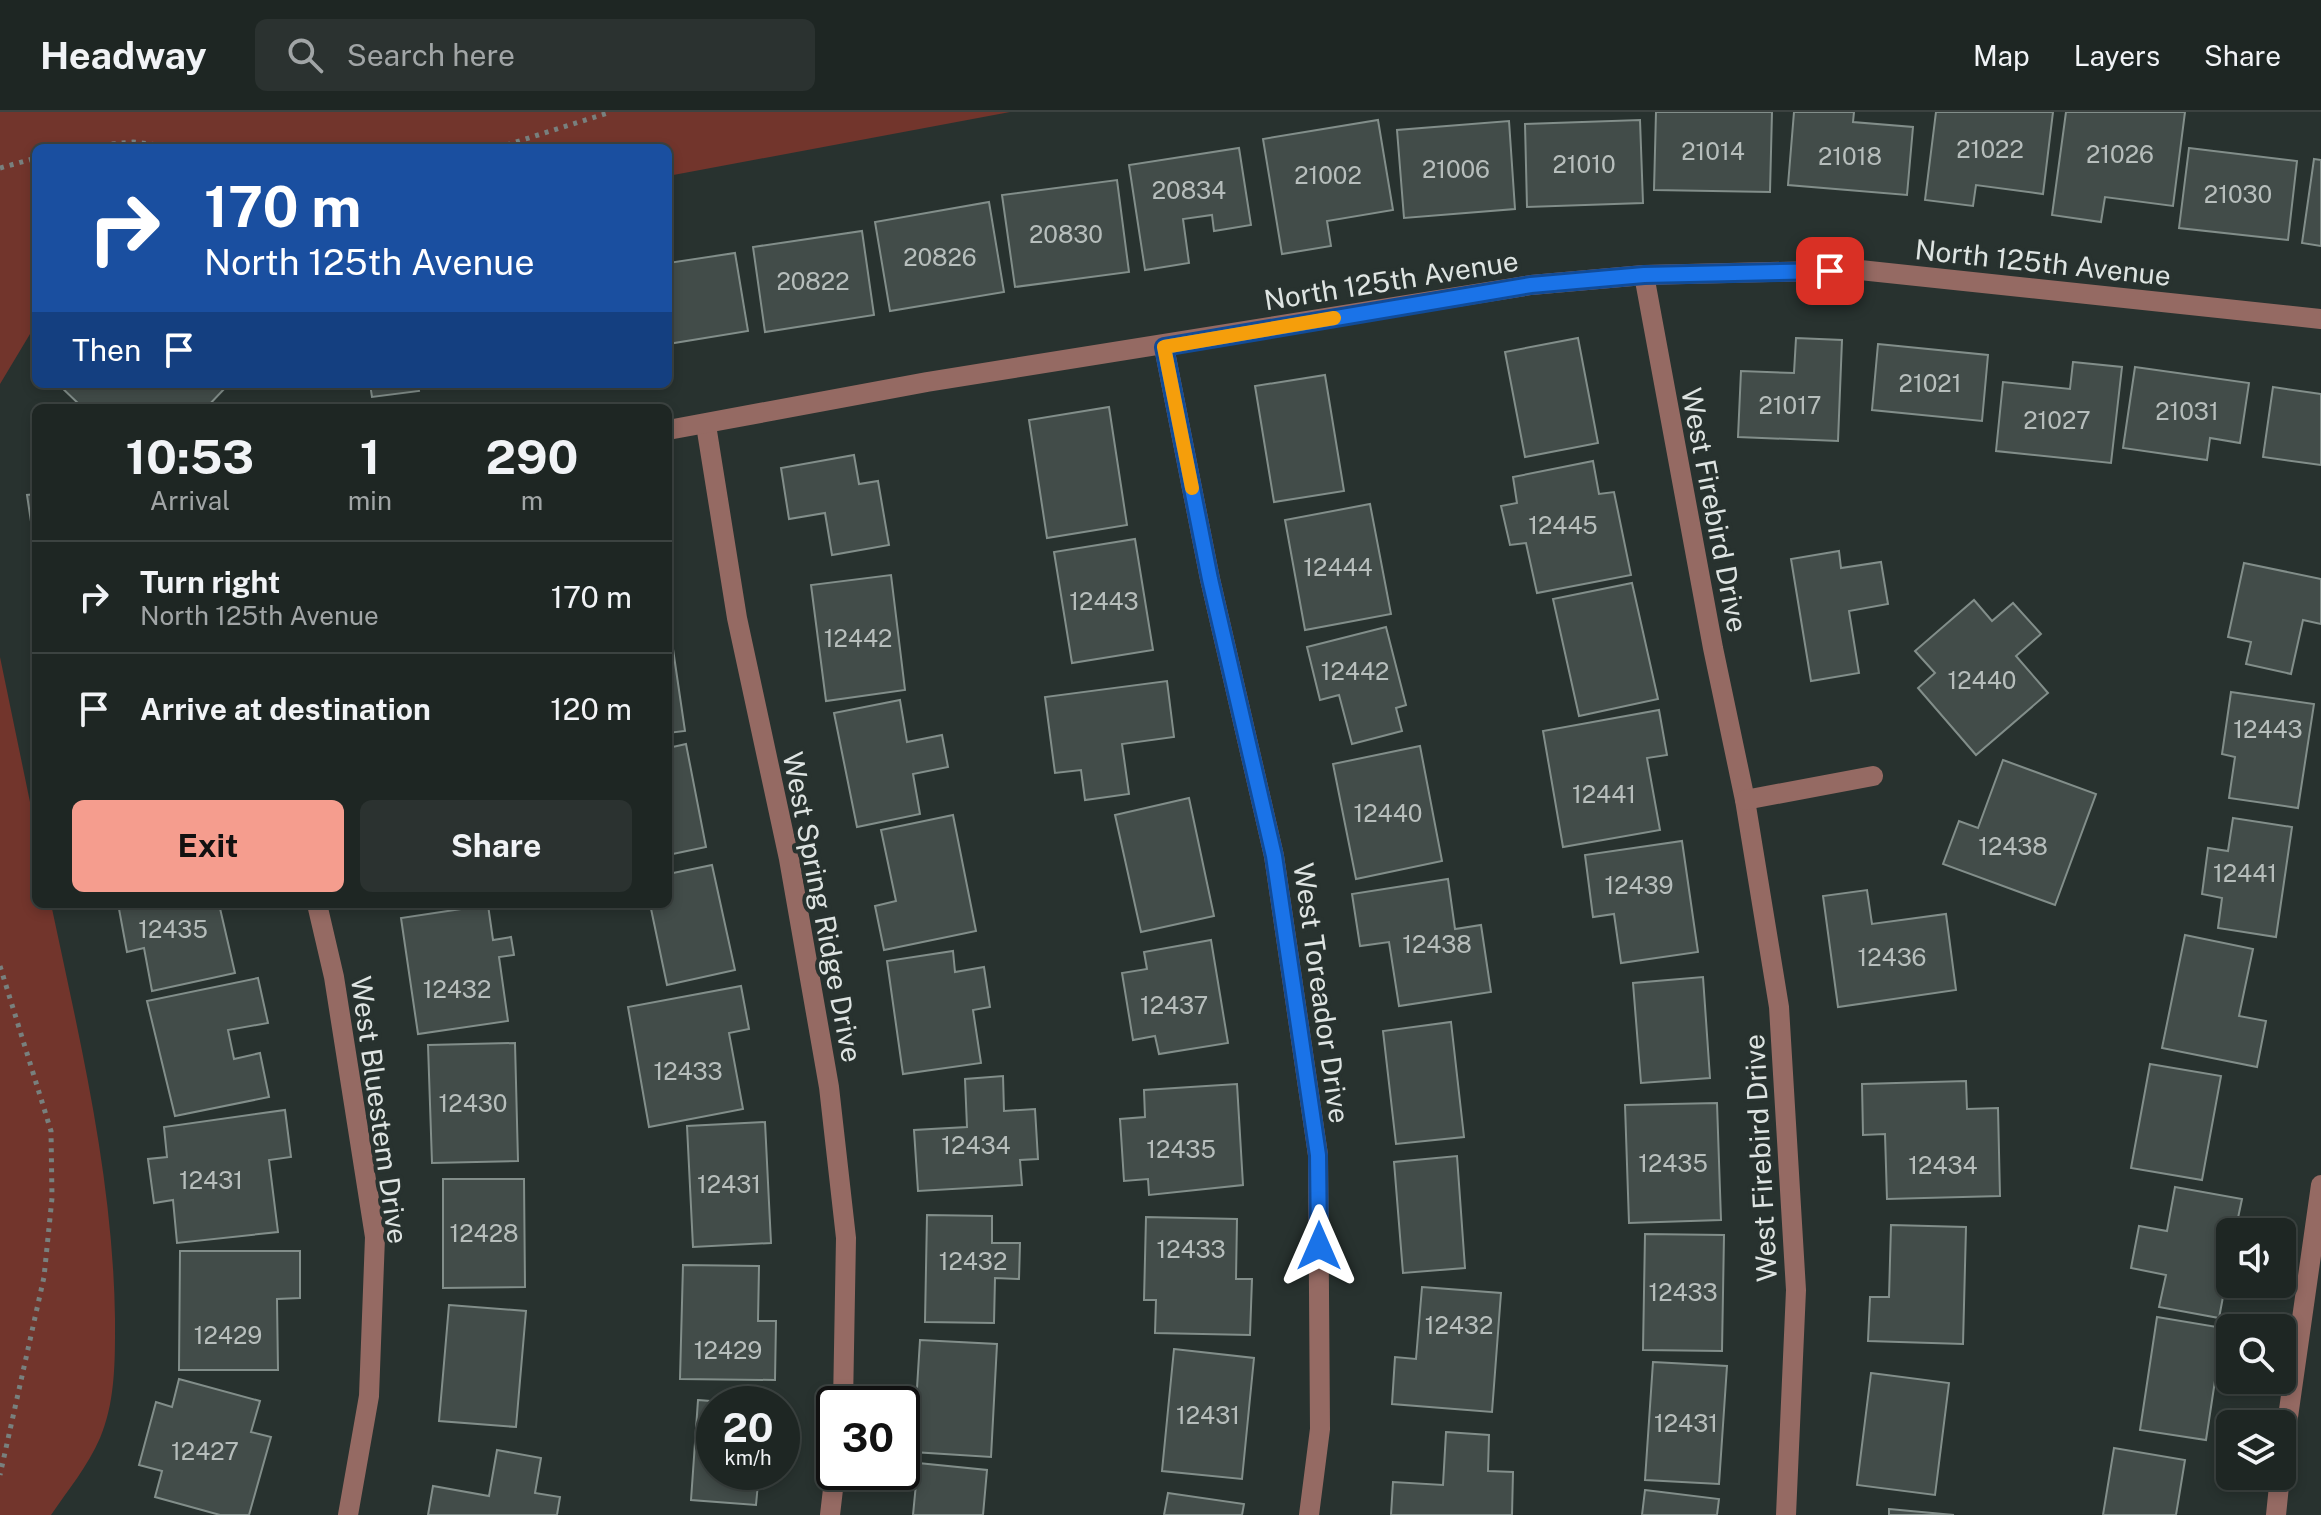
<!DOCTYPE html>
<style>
body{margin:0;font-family:"Public Sans",sans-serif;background:#2b3230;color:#f1f3f6;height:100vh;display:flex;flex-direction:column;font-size:30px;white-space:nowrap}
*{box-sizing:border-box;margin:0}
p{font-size:26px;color:#a1a5a6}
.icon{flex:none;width:44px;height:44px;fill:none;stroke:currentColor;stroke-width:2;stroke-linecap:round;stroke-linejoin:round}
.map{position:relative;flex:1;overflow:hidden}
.details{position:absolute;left:32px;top:292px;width:640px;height:504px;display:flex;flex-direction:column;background:#1e2623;border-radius:12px;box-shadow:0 4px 12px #0003,0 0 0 2px #3c4341}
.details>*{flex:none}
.banner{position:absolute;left:32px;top:32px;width:640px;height:244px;border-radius:12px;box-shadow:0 4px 12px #0003,0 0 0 2px #3c4341;background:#1a4fa0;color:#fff;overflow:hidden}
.controls{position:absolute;left:2216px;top:1106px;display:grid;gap:16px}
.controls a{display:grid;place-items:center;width:80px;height:80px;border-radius:12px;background:#1e2623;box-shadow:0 4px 12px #0003,0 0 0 2px #3c4341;font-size:40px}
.speed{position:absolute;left:696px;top:1274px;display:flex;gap:16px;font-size:40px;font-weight:700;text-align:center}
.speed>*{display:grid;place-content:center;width:104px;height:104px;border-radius:50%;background:#1e2623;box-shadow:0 4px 12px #0003,0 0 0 2px #3c4341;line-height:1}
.speed small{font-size:20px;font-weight:400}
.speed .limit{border:4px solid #111;border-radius:12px;background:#fff;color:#111}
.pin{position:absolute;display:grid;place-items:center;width:68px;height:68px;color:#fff;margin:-34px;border-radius:16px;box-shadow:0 4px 12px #0006}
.me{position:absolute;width:88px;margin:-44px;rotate:0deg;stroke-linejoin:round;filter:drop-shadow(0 0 6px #0008)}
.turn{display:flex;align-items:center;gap:28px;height:168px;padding:0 40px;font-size:36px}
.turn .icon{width:104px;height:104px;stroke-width:2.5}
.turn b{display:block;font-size:56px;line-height:68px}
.then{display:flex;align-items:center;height:76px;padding:0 40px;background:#0003;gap:16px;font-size:30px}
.eta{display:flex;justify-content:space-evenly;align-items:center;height:136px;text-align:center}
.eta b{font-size:48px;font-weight:700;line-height:56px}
.primary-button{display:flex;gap:16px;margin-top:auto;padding:16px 40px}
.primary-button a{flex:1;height:92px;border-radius:12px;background:#f59d8e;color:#111;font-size:32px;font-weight:700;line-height:92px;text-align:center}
.primary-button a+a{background:#2b3230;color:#f1f3f6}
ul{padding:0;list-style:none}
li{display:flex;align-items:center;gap:24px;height:112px;padding:0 40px;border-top:2px solid #3c4341}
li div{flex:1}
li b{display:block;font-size:30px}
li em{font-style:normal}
header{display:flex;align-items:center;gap:48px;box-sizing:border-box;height:112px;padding:0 40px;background:#1e2623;border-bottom:2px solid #3c4341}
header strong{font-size:38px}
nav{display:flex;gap:44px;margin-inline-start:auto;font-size:28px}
.search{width:560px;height:72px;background:#2b3230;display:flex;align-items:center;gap:20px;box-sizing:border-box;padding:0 28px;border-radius:12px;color:#a1a5a6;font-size:30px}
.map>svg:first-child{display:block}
.green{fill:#72352c}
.building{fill:#424c49;stroke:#828e8a;stroke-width:2}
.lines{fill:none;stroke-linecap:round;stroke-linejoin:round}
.path{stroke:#78807e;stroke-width:5;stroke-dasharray:4 6;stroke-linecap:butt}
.minor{stroke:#956a63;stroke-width:20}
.route-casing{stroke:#114b97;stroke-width:20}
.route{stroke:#1a73e8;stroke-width:14}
.slow{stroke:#f59e0b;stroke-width:14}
.labels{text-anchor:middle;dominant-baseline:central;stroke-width:8;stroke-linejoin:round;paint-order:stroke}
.number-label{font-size:24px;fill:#b7bebc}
.street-label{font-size:28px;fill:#dee4e2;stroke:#28322f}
</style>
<header>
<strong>Headway</strong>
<div class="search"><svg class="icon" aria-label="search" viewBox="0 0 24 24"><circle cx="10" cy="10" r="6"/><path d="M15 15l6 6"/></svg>Search here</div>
<nav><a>Map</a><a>Layers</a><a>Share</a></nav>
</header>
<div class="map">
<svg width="2321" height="1403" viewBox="0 0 2321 1403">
<rect width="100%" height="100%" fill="#28322f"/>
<!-- green -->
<g class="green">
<polygon points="0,0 1010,0 668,64 668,36 36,36 36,212 0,272"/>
<path d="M0,545L36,719V792H51C80,929 113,1065 115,1206C115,1246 116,1288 100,1326C88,1354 68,1378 51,1403H0Z"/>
</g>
<!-- building -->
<g class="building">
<polygon points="1656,0 1772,0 1770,80 1654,78"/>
<polygon points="1794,0 1854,0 1853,10 1913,15 1907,83 1788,73"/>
<polygon points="1936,0 2053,0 2043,82 1976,73 1973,94 1925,88"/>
<polygon points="2066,0 2185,0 2173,94 2105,85 2101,110 2052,103"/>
<polygon points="1378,8 1393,98 1327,109 1331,134 1282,142 1263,27"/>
<polygon points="1640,8 1643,91 1527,95 1525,12"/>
<polygon points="1509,9 1515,97 1404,106 1397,18"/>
<polygon points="1239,36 1251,113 1214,119 1212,103 1183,107 1189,151 1145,158 1129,53"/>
<polygon points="2189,36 2297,49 2288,128 2179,116"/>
<polygon points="2314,47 2321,48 2321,134 2302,131"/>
<polygon points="1117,68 1129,160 1015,175 1002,83"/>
<polygon points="989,90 1004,180 890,199 875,110"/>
<polygon points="862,119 874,203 765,220 753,135"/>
<polygon points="735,141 748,219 668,232 668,151"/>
<polygon points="1578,226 1598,331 1525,345 1505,240"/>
<polygon points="1796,226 1842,228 1838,329 1738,325 1741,259 1794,261"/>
<polygon points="1878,232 1988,243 1982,309 1872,298"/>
<polygon points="2073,250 2122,255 2111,351 1996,339 2003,270 2070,277"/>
<polygon points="2135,255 2249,271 2240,331 2210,326 2207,348 2123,336"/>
<polygon points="1325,263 1344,379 1274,390 1255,274"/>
<polygon points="225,272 227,274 206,296 83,296 59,273"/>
<polygon points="370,272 418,272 419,279 372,285"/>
<polygon points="2273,275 2321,282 2321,353 2263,345"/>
<polygon points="1109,295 1127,413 1047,426 1029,308"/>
<polygon points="854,343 859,372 878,369 889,433 832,443 825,401 789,407 781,356"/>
<polygon points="1593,349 1599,382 1614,380 1631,463 1537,481 1526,431 1510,433 1501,394 1517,391 1513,365"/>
<polygon points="36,382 36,443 27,383"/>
<polygon points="1370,392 1391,502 1305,518 1285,408"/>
<polygon points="1135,427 1153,538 1072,551 1054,440"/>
<polygon points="1839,439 1841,456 1881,450 1888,492 1849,499 1859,561 1811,569 1791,447"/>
<polygon points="2244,451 2321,467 2321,512 2303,508 2291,562 2246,552 2251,530 2228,525"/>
<polygon points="891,463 905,578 826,589 811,473"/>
<polygon points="1632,471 1658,587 1579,604 1553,487"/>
<polygon points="1974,488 1992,509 2013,491 2041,522 2016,544 2048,581 1976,643 1918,576 1935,561 1915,539"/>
<polygon points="668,503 685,619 668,621"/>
<polygon points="1386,515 1406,593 1396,596 1402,619 1352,632 1339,583 1320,588 1307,535"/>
<polygon points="1167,569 1174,625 1122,632 1129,682 1085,688 1081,658 1055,661 1045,585"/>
<polygon points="2231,580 2314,592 2298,696 2229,686 2235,645 2222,642"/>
<polygon points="900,588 907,630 942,623 948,655 913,662 920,702 857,715 834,601"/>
<polygon points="1659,598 1667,643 1647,646 1660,718 1563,735 1543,619"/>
<polygon points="686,632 706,735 668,743 668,636"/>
<polygon points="1420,634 1442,749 1356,767 1333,652"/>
<polygon points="2003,648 2096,682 2055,793 1943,752 1959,709 1978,716"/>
<polygon points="1189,686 1214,804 1141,820 1115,703"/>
<polygon points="953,703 976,819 884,838 875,794 896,789 881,718"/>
<polygon points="2233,706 2292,715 2276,825 2218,816 2222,786 2202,782 2208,736 2228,739"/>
<polygon points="1682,729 1698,840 1621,851 1614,802 1593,805 1585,743"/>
<polygon points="712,753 735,858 667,873 650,792 668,792 668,762"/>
<polygon points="1448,767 1455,817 1481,813 1491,880 1399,894 1389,830 1360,834 1352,782"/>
<polygon points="1867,778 1872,812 1946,802 1956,878 1838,895 1823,784"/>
<polygon points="219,792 235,861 152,879 144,836 127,840 119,797 135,792"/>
<polygon points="488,793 493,828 511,825 514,843 499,845 508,909 418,922 401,806"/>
<polygon points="2185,823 2253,837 2239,904 2266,909 2257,955 2162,936"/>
<polygon points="1211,828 1228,931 1159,942 1155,924 1133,928 1122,861 1147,857 1144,840"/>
<polygon points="953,839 955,860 984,855 990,895 973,898 981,951 903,962 887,849"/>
<polygon points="1703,865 1710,966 1641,971 1633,871"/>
<polygon points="258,866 268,911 228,918 234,947 260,941 269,985 175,1004 147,889"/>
<polygon points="741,874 749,917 729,921 743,997 649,1015 628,895"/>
<polygon points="1451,910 1464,1025 1396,1032 1383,919"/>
<polygon points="515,931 518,1049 432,1051 428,933"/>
<polygon points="2150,952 2221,964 2202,1068 2131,1056"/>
<polygon points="1003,964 1004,999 1035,997 1038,1047 1020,1048 1022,1073 918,1079 914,1018 967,1015 965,967"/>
<polygon points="1966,969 1967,997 1998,996 2000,1084 1887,1087 1885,1022 1863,1023 1862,972"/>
<polygon points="1237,972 1243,1073 1149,1083 1148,1067 1124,1069 1120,1007 1145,1005 1144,978"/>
<polygon points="1717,991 1721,1108 1629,1111 1625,993"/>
<polygon points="285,998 291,1045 269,1048 278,1120 177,1131 173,1088 154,1091 148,1047 167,1045 164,1015"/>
<polygon points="765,1010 771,1131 693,1135 687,1014"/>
<polygon points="1457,1044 1465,1156 1403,1161 1394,1050"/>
<polygon points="443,1067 524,1067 525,1175 443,1176"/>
<polygon points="2175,1075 2242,1087 2235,1120 2230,1120 2230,1148 2219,1206 2159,1195 2166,1163 2131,1156 2139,1114 2167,1119"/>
<polygon points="927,1103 992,1104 992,1131 1020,1131 1019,1167 995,1166 994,1211 925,1210"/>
<polygon points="1146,1105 1237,1107 1236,1167 1252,1167 1250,1223 1155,1221 1156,1188 1144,1188"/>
<polygon points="1891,1113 1966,1115 1963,1232 1868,1229 1870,1185 1889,1185"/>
<polygon points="1645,1122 1724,1123 1722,1239 1643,1238"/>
<polygon points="180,1139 300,1139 300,1186 277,1187 278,1258 179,1258"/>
<polygon points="683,1153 759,1154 758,1209 776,1209 775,1268 680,1267"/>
<polygon points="1422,1175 1501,1181 1492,1300 1392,1292 1395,1245 1416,1247"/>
<polygon points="449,1193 526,1199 516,1315 439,1309"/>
<polygon points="2157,1205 2223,1216 2206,1328 2140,1318"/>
<polygon points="920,1228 997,1232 991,1345 913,1340"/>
<polygon points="1174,1237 1254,1246 1242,1367 1162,1359"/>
<polygon points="1653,1250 1727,1254 1719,1372 1645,1368"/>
<polygon points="1871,1261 1949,1271 1935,1383 1857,1373"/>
<polygon points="179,1267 260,1289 251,1320 271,1325 249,1403 220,1403 155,1385 162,1359 139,1353 156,1290 172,1295"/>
<polygon points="698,1288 749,1292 714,1292 714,1360 759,1360 756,1393 691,1388"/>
<polygon points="1446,1320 1489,1323 1488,1359 1513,1360 1512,1403 1391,1403 1393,1370 1443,1373"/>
<polygon points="2114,1336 2185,1348 2176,1403 2103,1403"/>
<polygon points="497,1338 541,1346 535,1381 560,1385 557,1403 428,1403 433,1374 489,1384"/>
<polygon points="918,1351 987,1358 983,1403 913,1403"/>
<polygon points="1645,1378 1719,1387 1717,1403 1642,1403"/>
<polygon points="1168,1381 1244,1392 1242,1403 1164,1403"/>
<polygon points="1889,1397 1954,1403 1889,1403"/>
</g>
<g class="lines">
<!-- path -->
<g class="path">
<polyline points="72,36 133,30 182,36"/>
<polyline points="497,36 611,0"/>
<polyline points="0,56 36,46"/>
<polyline points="0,854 51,1019 52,1086 44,1165 0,1363"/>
</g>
<!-- minor -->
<g class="minor">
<polyline points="1644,163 1713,536 1745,688 1779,895 1796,1178 1786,1403"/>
<polyline points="1164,235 1210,467 1274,744 1318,1043 1320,1317 1309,1403"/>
<polyline points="706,313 737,506 789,747 829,975 846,1126 843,1292"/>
<polyline points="668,318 927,270 1531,173 1644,163 1860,158 2321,207"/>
<polyline points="1745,688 1873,664"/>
<polyline points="317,792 334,865 375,1125 369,1284 348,1403"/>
<polyline points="2282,1347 2321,1073"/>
<polyline points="830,1403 835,1360"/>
<polyline points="2276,1403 2280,1364"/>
</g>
</g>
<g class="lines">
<defs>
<polyline id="route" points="1319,1134 1318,1043 1274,744 1210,467 1164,235 1531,173 1644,163 1830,159"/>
</defs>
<!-- route casing -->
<use href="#route" class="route-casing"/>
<!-- route -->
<use href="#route" class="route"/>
<!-- slow -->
<polyline class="slow" points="1192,376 1164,235 1334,206"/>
</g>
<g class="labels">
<!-- number labels -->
<g class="number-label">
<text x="1990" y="37">21022</text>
<text x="1713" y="39">21014</text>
<text x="2120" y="42">21026</text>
<text x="1850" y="44">21018</text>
<text x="1584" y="52">21010</text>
<text x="1456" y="57">21006</text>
<text x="1328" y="63">21002</text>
<text x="1189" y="78">20834</text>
<text x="2238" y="82">21030</text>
<text x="1066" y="122">20830</text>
<text x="940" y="145">20826</text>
<text x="813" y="169">20822</text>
<text x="1930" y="271">21021</text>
<text x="1790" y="293">21017</text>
<text x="2187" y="299">21031</text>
<text x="2057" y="308">21027</text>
<text x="1563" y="413">12445</text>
<text x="1338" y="455">12444</text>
<text x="1104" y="489">12443</text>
<text x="858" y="526">12442</text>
<text x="1355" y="559">12442</text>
<text x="1982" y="568">12440</text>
<text x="2268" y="617">12443</text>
<text x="1604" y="682">12441</text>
<text x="1388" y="701">12440</text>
<text x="2013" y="734">12438</text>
<text x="2245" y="761">12441</text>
<text x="1639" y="773">12439</text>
<text x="173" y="817">12435</text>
<text x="1437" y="832">12438</text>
<text x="1892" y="845">12436</text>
<text x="457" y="877">12432</text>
<text x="1174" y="893">12437</text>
<text x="688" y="959">12433</text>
<text x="473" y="991">12430</text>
<text x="976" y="1033">12434</text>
<text x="1181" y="1037">12435</text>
<text x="1673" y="1051">12435</text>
<text x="1943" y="1053">12434</text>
<text x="211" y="1068">12431</text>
<text x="729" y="1072">12431</text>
<text x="484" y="1121">12428</text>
<text x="1191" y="1137">12433</text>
<text x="973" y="1149">12432</text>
<text x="1683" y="1180">12433</text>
<text x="1459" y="1213">12432</text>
<text x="228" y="1223">12429</text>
<text x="728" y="1238">12429</text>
<text x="1208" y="1303">12431</text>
<text x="1686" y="1311">12431</text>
<text x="205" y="1339">12427</text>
</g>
<!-- street labels -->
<g class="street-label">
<text transform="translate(2043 150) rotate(6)">North 125th Avenue</text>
<text transform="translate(1391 168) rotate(-9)">North 125th Avenue</text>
<text transform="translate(1715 398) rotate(79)">West Firebird Drive</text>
<text transform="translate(823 795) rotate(79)">West Spring Ridge Drive</text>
<text transform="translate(1322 881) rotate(82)">West Toreador Drive</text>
<text transform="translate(380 998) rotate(82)">West Bluestem Drive</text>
<text transform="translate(1760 1046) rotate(-93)">West Firebird Drive</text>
</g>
</g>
</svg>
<div class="controls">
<a><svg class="icon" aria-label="sound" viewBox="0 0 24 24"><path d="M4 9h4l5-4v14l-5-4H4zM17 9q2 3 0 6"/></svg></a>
<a><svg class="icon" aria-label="search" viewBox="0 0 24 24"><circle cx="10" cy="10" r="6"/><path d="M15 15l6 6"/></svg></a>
<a><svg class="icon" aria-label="layers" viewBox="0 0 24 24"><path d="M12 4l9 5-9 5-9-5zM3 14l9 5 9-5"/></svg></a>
</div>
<div class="speed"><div>20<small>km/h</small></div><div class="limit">30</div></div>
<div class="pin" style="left:1830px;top:159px;background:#d93025"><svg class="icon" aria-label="arrive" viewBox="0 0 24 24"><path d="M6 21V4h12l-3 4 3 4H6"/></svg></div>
<svg class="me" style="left:1319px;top:1134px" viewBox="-20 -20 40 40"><path d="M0-17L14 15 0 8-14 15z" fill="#1a73e8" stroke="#fff" stroke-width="4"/></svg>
<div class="banner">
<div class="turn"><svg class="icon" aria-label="right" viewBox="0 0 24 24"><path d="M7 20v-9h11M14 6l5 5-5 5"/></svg><div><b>170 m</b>North 125th Avenue</div></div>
<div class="then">Then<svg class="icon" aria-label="arrive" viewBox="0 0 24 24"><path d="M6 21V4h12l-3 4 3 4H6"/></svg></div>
</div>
<section class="details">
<div class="eta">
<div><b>10:53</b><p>Arrival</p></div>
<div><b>1</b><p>min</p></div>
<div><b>290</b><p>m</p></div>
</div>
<ul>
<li><svg class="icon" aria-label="right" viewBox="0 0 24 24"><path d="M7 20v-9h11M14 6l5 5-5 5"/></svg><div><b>Turn right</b><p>North 125th Avenue</p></div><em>170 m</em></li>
<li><svg class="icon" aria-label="arrive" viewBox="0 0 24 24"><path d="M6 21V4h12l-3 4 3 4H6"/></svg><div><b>Arrive at destination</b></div><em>120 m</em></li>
</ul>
<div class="primary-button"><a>Exit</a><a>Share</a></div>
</section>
</div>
